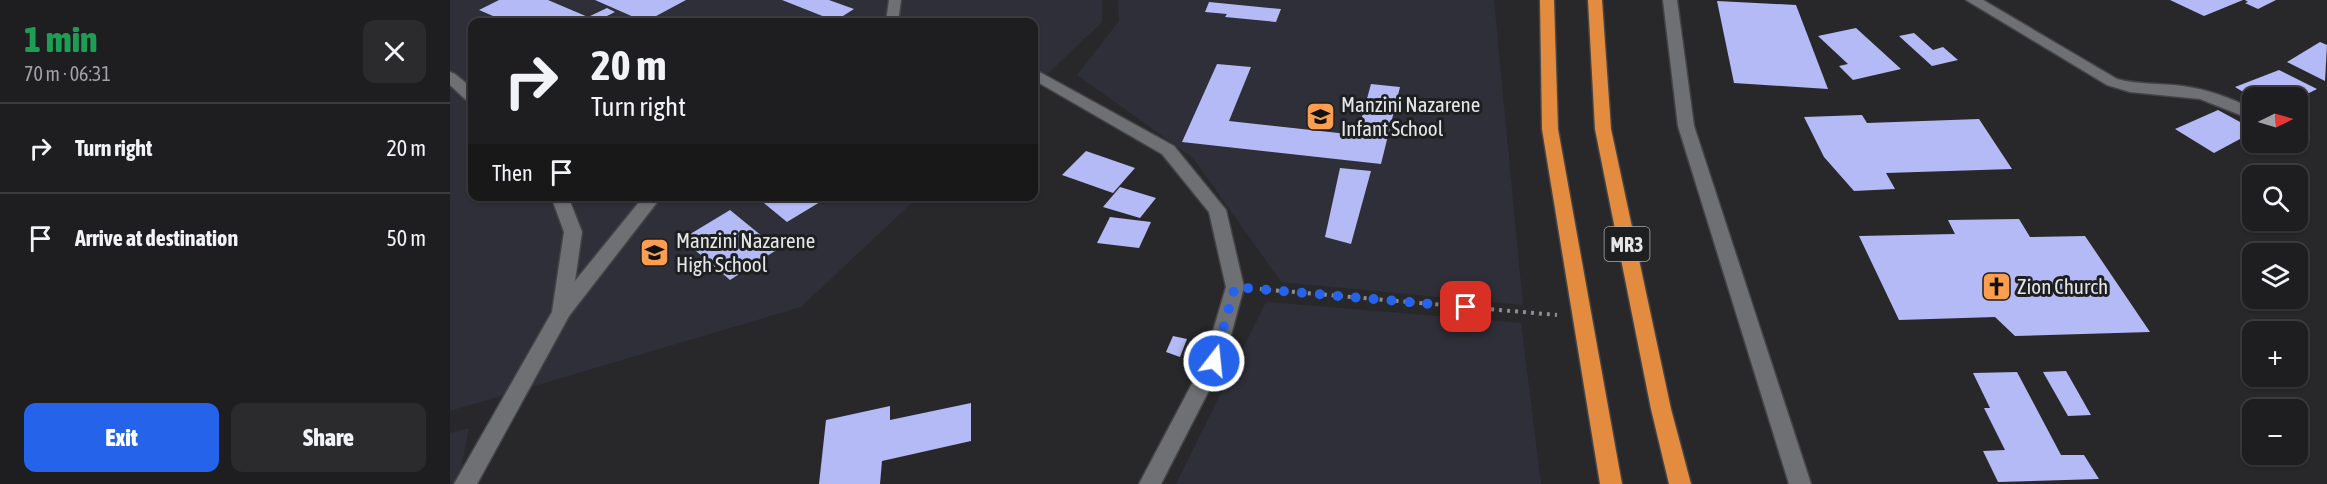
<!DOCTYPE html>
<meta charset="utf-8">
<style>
body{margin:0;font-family:"Asap Condensed",sans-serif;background:#2b2b2d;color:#f1f3f6;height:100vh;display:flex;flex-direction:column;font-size:22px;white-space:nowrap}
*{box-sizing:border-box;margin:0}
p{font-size:20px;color:#a1a2a5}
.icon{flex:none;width:33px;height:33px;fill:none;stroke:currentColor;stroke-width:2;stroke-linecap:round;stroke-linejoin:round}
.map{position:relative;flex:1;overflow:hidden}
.sheet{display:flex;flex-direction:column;background:#1e1e20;width:450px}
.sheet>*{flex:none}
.banner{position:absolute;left:18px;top:18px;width:570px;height:183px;border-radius:12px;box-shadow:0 2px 4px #0004,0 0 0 2px #3c3c3e;background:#1e1e20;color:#f1f3f6;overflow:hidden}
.needle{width:39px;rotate:85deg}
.controls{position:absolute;left:1792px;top:87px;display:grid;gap:12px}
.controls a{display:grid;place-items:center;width:66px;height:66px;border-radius:12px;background:#1e1e20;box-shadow:0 2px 4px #0004,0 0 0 2px #3c3c3e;font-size:30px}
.pin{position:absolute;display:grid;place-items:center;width:51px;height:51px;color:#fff;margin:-26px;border-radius:12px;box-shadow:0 3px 9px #0006}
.me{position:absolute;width:66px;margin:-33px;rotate:16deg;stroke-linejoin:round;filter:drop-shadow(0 0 4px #0008)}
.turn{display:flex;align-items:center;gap:21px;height:126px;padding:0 24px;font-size:27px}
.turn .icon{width:78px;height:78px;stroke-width:2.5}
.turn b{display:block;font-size:42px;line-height:51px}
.then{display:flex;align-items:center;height:57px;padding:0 24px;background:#0003;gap:12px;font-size:22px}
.round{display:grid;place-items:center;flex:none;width:63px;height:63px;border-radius:12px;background:#2b2b2d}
.summary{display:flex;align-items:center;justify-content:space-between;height:102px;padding:0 24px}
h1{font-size:36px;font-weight:800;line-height:45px;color:#1e9e55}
.button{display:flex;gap:12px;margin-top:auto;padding:12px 24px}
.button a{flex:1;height:69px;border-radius:12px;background:#2563eb;color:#fff;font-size:24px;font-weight:800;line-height:69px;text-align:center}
.button a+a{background:#2b2b2d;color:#f1f3f6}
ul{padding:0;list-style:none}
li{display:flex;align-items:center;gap:18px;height:90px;padding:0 24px;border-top:2px solid #3c3c3e}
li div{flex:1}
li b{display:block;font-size:22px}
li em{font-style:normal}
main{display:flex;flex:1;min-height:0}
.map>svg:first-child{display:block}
.built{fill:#2e2f38}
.building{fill:#b4baf5}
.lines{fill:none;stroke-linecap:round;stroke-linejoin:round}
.lane-casing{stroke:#444447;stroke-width:3}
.street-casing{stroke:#444447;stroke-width:3}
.highway-casing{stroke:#444447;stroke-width:3}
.path{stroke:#8c8d8f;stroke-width:4;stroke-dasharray:3 5;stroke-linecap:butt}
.lane{fill:#6f7073;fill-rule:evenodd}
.street{fill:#6f7073;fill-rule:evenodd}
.highway{fill:#e38b3e;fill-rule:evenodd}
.route{stroke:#2563eb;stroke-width:10;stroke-dasharray:0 18}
.labels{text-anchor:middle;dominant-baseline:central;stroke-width:6;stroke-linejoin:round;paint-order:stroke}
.shield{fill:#1e1f21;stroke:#a9aaac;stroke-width:1.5}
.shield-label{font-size:20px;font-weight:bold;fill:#e5e6e7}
.poi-label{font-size:21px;fill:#e5e6e7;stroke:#1e1f21;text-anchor:start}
</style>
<main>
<section class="sheet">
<div class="summary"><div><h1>1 min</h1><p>70 m · 06:31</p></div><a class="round"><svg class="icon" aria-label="close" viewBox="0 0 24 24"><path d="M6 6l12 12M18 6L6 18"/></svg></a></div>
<ul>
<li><svg class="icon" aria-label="right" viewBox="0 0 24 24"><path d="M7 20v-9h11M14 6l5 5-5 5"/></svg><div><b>Turn right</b></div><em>20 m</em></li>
<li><svg class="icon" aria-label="arrive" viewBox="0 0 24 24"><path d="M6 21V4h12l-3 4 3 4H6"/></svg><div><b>Arrive at destination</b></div><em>50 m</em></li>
</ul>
<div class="button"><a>Exit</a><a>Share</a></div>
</section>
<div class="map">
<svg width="1877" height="484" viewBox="0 0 1877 484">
<rect width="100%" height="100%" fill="#28282b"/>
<!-- built -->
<g class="built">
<polygon points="0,0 652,0 652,22 584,87 584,22 22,22 22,196 468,197 351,307 0,411"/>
<polygon points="668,0 1044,0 1073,305 831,282 743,158 627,75 669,21"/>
<polygon points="816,302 1071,323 1091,484 726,484"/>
<polygon points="19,428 8,484 0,484 0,433"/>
</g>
<!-- building -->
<g class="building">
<polygon points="49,0 98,0 138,17 157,8 165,12 145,22 57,22 29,10"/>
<polygon points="145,0 236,0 195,22"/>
<polygon points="332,0 379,0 404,9 385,21"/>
<polygon points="1720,0 1793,0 1754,16"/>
<polygon points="1795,0 1826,0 1808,9 1795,3 1798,2"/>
<polygon points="1267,1 1346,5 1378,89 1284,83"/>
<polygon points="759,2 831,9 826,22 775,17 777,14 755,12"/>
<polygon points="1406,28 1451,69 1403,80 1389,66 1398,64 1368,36"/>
<polygon points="1464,33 1483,50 1493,47 1508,60 1482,66 1449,36"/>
<polygon points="1870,42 1877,45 1875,81 1837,62"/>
<polygon points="767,64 801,67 779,121 907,135 921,84 950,87 931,164 732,142"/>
<polygon points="1829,70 1867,89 1849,98 1803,98 1785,87"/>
<polygon points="1768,110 1803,129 1803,132 1764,153 1725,129"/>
<polygon points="1412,115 1417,123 1529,119 1562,169 1436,173 1445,189 1404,191 1374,157 1354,117"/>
<polygon points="636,151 685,168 663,193 612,175"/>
<polygon points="890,168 921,171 901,244 875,237"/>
<polygon points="670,187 706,198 690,218 653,207"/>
<polygon points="313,196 380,196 337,222 309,199"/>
<polygon points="280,210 328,249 280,280 232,239"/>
<polygon points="660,217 701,222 689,248 647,243"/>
<polygon points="1569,219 1580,237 1635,236 1700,332 1565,336 1545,317 1449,320 1409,236 1505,234 1498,220"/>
<polygon points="723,336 737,339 730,357 716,352"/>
<polygon points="1616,371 1641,415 1618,416 1593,372"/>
<polygon points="1567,372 1611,455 1634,455 1649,479 1548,482 1533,451 1555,450 1534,408 1540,408 1523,373"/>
<polygon points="521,403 521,441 432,461 430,484 369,484 376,420 440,406 440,420"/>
</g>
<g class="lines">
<defs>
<polygon id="lane" points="439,0 451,0 448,22 436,22"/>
<g id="street">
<polygon points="1213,0 1227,0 1244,126 1361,484 1339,484 1228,126"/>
<path d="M1516,0H1533L1667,79C1689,85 1710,83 1732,86C1757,89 1781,98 1803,109V120L1750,99L1680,92L1657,85Z"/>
<polygon points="584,69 724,146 776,210 794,287 774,361 711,484 689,484 754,361 776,287 759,212 712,154 584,80"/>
<polygon points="0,72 5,74 22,88 22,101 16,100 0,85"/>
<polygon points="1848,129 1857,132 1859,136 1857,140 1848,141"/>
<polygon points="101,196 118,196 132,232 125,281 194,196 212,196 119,316 27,484 4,484 102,312 114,232"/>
</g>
<g id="highway">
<polygon points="1090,0 1104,0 1108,129 1172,484 1150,484 1092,129"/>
<polygon points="1138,0 1152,0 1161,129 1221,409 1241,484 1219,484 1201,409 1145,129"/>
</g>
</defs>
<!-- lane casing -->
<use href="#lane" class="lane-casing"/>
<!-- street casing -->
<use href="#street" class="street-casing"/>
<!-- highway casing -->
<use href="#highway" class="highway-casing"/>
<!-- path -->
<polyline class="path" points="810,289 1107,315"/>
<!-- lane -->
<use href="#lane" class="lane"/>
<!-- street -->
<use href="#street" class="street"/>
<!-- highway -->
<use href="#highway" class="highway"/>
</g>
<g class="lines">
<!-- route -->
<polyline class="route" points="764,361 785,287 1016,307"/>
</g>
<!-- icons -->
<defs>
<symbol id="school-square" viewBox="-11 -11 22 22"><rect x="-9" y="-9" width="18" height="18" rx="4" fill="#fb9e50" stroke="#1e1f21"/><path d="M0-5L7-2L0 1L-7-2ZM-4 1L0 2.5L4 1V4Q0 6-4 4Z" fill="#111"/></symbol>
<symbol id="church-square" viewBox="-11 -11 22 22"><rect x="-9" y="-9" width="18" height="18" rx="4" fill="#fb9e50" stroke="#1e1f21"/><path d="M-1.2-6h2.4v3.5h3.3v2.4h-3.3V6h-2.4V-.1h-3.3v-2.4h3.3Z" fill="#111"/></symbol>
</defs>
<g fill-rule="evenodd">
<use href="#school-square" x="854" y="100" width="33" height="33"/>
<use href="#school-square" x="188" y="236" width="33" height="33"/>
<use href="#church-square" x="1530" y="270" width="33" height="33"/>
</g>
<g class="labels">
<!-- shield labels -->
<rect class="shield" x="1154.5" y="227" width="45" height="34" rx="4.5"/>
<g class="shield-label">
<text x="1177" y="244">MR3</text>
</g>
<!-- poi labels -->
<g class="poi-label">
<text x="891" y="104">Manzini Nazarene<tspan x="891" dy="24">Infant School</tspan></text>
<text x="226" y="240">Manzini Nazarene<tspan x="226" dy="24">High School</tspan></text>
<text x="1567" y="286">Zion Church</text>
</g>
</g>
</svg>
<div class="controls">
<a><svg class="needle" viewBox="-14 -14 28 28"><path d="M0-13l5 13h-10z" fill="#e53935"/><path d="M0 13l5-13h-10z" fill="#a1a2a5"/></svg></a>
<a><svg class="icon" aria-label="search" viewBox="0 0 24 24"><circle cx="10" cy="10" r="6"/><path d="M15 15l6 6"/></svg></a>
<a><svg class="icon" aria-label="layers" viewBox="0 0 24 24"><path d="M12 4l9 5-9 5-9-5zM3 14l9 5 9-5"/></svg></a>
<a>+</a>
<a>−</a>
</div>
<div class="pin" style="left:1016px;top:307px;background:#d93025"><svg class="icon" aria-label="arrive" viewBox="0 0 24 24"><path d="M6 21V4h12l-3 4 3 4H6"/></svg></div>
<svg class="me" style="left:764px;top:361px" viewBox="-20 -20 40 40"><circle r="17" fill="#2563eb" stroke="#fff" stroke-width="3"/><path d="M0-11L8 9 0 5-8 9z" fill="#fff"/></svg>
<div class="banner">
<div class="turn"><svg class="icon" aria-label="right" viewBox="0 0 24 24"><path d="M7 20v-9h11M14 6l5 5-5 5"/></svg><div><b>20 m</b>Turn right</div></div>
<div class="then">Then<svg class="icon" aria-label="arrive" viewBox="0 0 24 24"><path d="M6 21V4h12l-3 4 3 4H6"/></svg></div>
</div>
</div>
</main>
